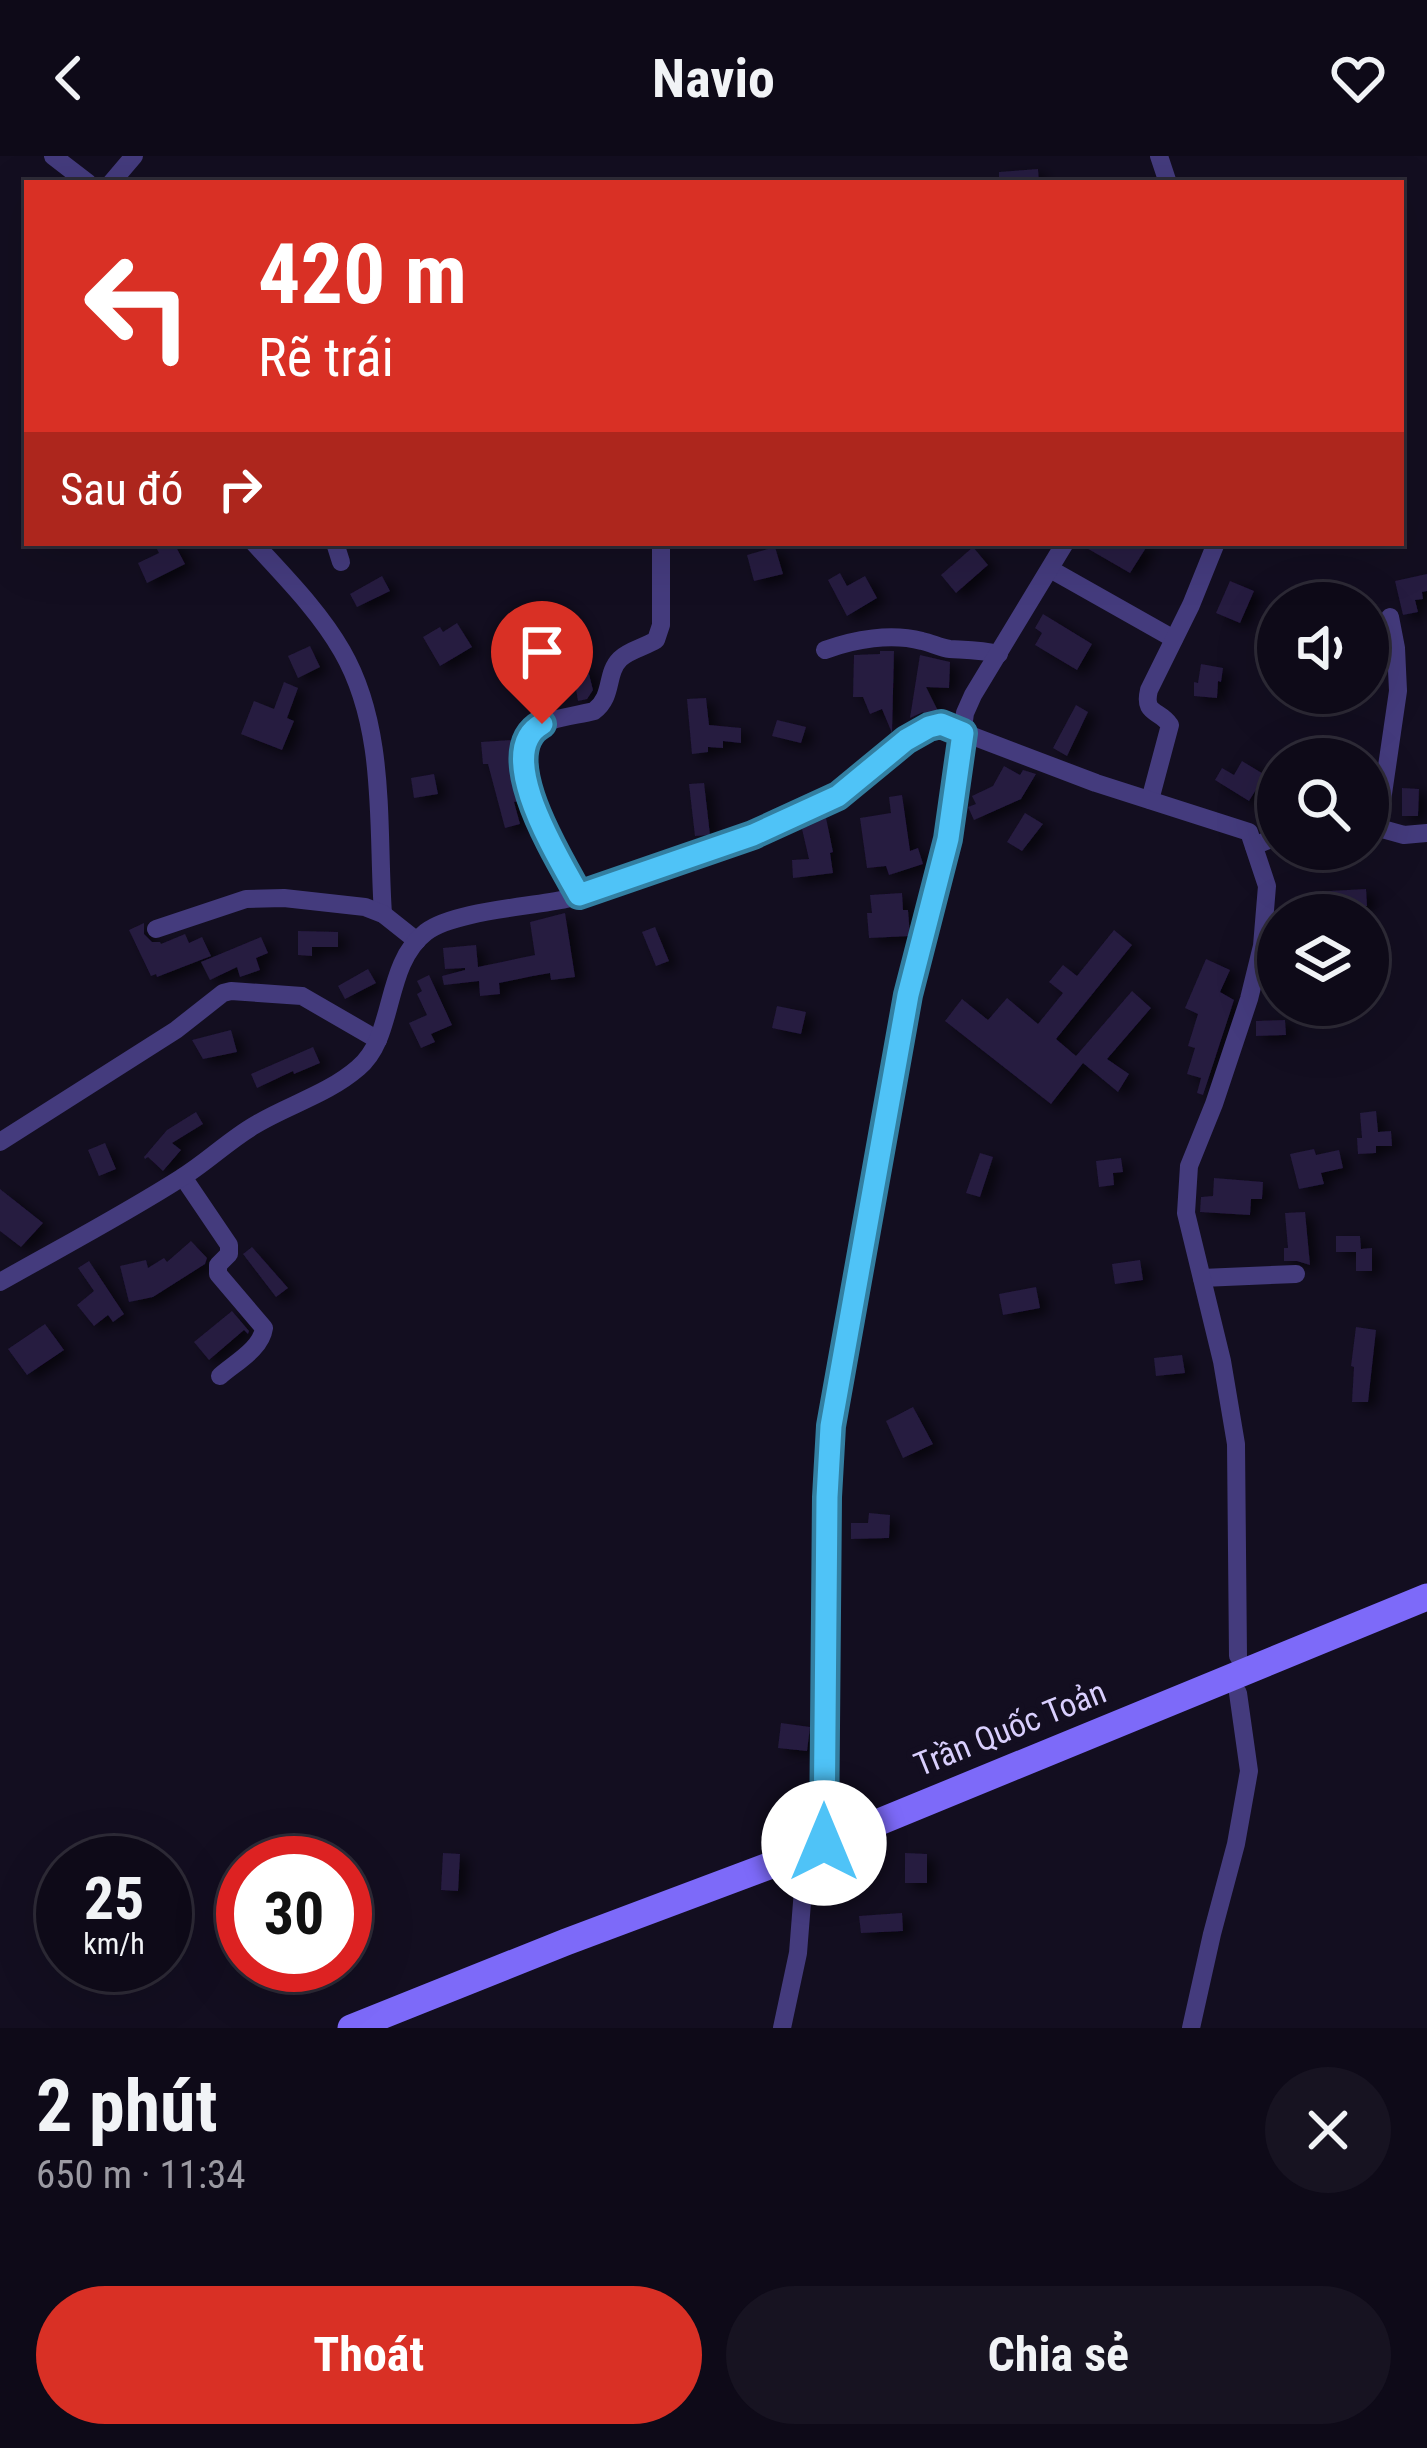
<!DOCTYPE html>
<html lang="vi">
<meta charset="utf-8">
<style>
body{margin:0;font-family:"Roboto Condensed",sans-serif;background:#171321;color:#f1f3f6;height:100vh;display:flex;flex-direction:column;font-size:45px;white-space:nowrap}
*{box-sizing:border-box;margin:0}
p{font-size:39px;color:#9b9aa2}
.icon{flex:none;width:66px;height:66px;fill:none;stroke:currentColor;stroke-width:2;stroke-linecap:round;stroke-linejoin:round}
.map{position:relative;height:1872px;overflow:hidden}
.sheet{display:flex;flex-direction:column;background:#0e0a18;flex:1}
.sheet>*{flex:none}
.banner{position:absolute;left:24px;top:24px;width:1380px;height:366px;border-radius:0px;box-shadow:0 12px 48px #0002,0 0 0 3px #2e2b37;background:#d93025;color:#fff;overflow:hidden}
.controls{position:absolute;left:1257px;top:426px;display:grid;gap:24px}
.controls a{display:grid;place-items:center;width:132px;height:132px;border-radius:50%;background:#0e0a18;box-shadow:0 12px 48px #0002,0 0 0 3px #2e2b37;font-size:60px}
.speed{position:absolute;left:36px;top:1680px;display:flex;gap:24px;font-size:60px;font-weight:700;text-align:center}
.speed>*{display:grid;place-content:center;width:156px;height:156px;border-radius:50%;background:#0e0a18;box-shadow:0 12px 48px #0002,0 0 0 3px #2e2b37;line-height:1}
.speed small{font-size:30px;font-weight:400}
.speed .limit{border:18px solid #d22;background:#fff;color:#111}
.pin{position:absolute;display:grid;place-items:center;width:102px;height:102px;color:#fff;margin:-123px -51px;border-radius:50% 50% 50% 0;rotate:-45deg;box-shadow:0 0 12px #0007}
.pin .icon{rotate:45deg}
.me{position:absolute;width:132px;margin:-66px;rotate:0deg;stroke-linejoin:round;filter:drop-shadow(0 0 9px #0008)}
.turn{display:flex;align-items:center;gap:42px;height:252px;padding:0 36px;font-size:54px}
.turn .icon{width:156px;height:156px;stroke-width:2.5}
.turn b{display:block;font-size:84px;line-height:102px}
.then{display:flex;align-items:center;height:114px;padding:0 36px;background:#0003;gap:24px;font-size:45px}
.round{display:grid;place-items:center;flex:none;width:126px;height:126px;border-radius:63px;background:#171321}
.overview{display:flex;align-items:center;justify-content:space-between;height:204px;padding:0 36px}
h1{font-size:72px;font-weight:700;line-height:90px}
.action{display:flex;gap:24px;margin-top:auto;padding:24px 36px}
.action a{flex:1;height:138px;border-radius:72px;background:#d93025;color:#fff;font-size:48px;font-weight:700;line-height:138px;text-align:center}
.action a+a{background:#171321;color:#f1f3f6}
header{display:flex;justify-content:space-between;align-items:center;height:156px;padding:0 36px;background:#0e0a18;font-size:54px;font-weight:700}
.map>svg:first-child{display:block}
.building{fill:#261b40;filter:url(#shadow)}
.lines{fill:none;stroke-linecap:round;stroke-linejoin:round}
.street{stroke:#443b7d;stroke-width:18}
.secondary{stroke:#7d6af9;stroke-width:27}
.route-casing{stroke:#337fa1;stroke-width:30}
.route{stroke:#4fc3f7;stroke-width:21}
.labels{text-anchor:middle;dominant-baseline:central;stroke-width:12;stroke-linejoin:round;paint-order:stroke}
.street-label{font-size:33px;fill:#d9cffd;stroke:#130e20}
</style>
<header><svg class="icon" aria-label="back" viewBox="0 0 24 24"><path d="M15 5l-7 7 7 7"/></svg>Navio<svg class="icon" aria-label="heart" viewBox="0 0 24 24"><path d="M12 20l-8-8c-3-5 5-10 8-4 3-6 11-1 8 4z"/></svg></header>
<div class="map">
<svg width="1427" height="1872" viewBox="0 0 1427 1872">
<defs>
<filter id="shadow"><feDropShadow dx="8" dy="5" stdDeviation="6" flood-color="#0009"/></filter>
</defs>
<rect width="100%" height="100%" fill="#130e20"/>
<!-- building -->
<g class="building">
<polygon points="1038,13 1039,27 999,27 999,16"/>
<polygon points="154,387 174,387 185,408 147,427 138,407 159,397"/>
<polygon points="1078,387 1149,387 1130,417"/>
<polygon points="775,391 783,418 754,425 747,399"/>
<polygon points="973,391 988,409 956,437 941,419"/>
<polygon points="840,417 847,430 865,420 877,442 847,460 828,424"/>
<polygon points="1427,418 1427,435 1422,436 1423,443 1415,444 1418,456 1403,459 1395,425"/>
<polygon points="382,420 390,435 357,451 350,438"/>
<polygon points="1230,425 1254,435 1240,467 1216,457"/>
<polygon points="1043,458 1092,488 1077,514 1035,489 1042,477 1035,472"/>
<polygon points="532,462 568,467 566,482 529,476"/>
<polygon points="1272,466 1278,466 1278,516 1261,513"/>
<polygon points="457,467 472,491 440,510 423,481 440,471 443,476"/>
<polygon points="310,490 320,511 298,522 288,500"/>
<polygon points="880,495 894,495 892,577 882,553 870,558 863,541 853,541 854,499 880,498"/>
<polygon points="920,499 950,506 949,532 926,531 938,555 925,559 923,556 910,562"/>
<polygon points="1201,508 1223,512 1221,526 1218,525 1217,542 1194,540 1194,526 1198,527"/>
<polygon points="587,510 593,534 587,543 578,545 573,515"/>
<polygon points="284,526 298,532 287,562 294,565 282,594 241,578 254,545 274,553"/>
<polygon points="706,542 709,569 741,572 741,587 723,585 723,592 708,591 708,596 692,598 687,543"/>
<polygon points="1076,549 1088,556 1067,600 1053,592"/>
<polygon points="777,564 806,571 801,587 772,580"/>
<polygon points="512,584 512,606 510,606 519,645 514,646 520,668 505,672 488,608 483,608 481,586"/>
<polygon points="1242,605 1265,619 1249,645 1215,624 1222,612 1234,619"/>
<polygon points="1004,610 1020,619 1023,614 1036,618 1021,643 974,664 968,651 976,648 972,640 993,630"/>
<polygon points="434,618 438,638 414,642 411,622"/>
<polygon points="704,627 710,679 695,680 689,628"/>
<polygon points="1402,632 1419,633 1418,660 1402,660"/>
<polygon points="902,639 910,695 918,692 923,708 889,719 886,710 867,712 860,662 891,657 889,641"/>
<polygon points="1025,657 1043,668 1022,695 1007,686"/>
<polygon points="826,662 833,696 830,697 833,717 793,722 792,704 809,703 802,673"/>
<polygon points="1366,733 1367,750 1313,754 1312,736"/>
<polygon points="902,737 903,754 908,754 910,780 869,782 867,757 872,757 870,739"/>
<polygon points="565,757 575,821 551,824 550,817 533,820 499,827 500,838 480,840 479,825 444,829 442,820 465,814 465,812 445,813 443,792 476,789 478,811 535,799 530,766"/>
<polygon points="144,767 144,778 152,786 160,786 161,788 185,778 189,787 202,781 211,800 157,821 156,818 151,820 129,774"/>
<polygon points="655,771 669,805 656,810 642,776"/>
<polygon points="1114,774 1132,789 1056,883 1076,900 1132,835 1151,852 1107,903 1129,918 1118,936 1083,907 1051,948 945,865 962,843 988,864 1007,842 1038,868 1063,837 1049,826 1063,809 1077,820"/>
<polygon points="298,775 338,776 338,791 312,791 312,800 298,799"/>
<polygon points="261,781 268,797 256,802 260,814 240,821 237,811 210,824 201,806"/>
<polygon points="1206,803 1230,814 1220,836 1234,844 1203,939 1197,937 1201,922 1187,918 1195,892 1188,890 1198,858 1185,852"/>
<polygon points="368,813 376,827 345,843 338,830"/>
<polygon points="429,819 452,869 431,878 435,886 421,892 409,867 427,859 417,838 422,835 417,825"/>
<polygon points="777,850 806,856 801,878 772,872"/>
<polygon points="1285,864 1286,879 1256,880 1256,865"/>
<polygon points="231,874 237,896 203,903 192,884"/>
<polygon points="313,891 320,907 294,918 293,915 257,932 251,918"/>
<polygon points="1376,955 1378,976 1391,975 1392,990 1376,990 1376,997 1358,998 1357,982 1362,982 1360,957"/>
<polygon points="196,956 203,968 172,987 181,994 163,1015 148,1001 145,1003 144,1001 167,974"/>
<polygon points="105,987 116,1013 99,1020 88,994"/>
<polygon points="1314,993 1316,999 1339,994 1343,1012 1321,1017 1324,1028 1299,1033 1290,998"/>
<polygon points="980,997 993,1001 980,1041 966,1037"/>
<polygon points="1121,1002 1123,1016 1113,1017 1114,1029 1099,1031 1096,1005"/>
<polygon points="1214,1022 1263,1026 1262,1043 1251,1043 1250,1059 1200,1056 1201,1041 1213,1040"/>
<polygon points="0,1033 43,1067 21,1091 0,1075"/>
<polygon points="1305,1056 1310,1109 1297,1105 1284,1105 1284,1092 1288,1092 1285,1057"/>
<polygon points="1336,1080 1360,1080 1361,1093 1372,1092 1372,1115 1356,1115 1356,1096 1336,1096"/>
<polygon points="191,1085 207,1102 205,1108 153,1141 129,1146 120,1110 146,1104 148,1112 164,1102 167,1106"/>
<polygon points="252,1091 288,1132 276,1141 243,1098"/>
<polygon points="1140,1104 1143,1124 1115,1128 1112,1108"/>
<polygon points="89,1105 124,1158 113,1166 108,1159 94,1170 77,1149 94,1135 78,1112"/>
<polygon points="1036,1131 1040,1152 1003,1159 999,1138"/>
<polygon points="232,1155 249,1175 248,1178 244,1174 209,1204 194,1186"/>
<polygon points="45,1168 64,1194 27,1219 8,1193"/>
<polygon points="1356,1171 1376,1174 1368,1246 1352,1246 1354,1211 1351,1210"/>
<polygon points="1182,1199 1185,1217 1156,1220 1154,1202"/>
<polygon points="913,1251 933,1288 903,1302 886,1265"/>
<polygon points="869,1357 890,1359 889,1382 851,1383 851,1367 868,1367"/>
<polygon points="781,1567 810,1571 807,1595 778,1592"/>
<polygon points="443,1697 460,1698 458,1735 441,1734"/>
<polygon points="905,1697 927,1698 927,1727 905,1727"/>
<polygon points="902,1757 903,1775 861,1777 859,1760"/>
</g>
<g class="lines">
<!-- street -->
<g class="street">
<polyline points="53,0 88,27"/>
<polyline points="1159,0 1168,27"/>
<polyline points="111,27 134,0"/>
<path d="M254,387C285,421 319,455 342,495C387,573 377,671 383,758"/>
<polyline points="335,387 341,406"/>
<polyline points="1050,413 1174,483"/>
<path d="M825,494C855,483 891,477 922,485C932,487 940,492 950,493C967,494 982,494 999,498"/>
<path d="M1150,644L1170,569C1159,553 1143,559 1149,534L1191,449L1216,387"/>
<polyline points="1368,669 1404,679 1427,677"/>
<polyline points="1378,672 1398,535 1396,492 1390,461"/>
<polyline points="1254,690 1278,680"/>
<path d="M579,739C555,694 527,653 525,601C524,591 524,582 531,575C545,562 576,560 594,555C614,540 605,518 620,503C629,494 645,491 656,484L661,469V392"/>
<polyline points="156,773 246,743 284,742 365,751 383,758 417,785"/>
<polyline points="0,986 176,874 223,837 231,835 302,840 378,884"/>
<path d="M183,1021L229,1089V1098L218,1109V1118L264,1172C261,1193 236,1206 220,1220"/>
<polyline points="1202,1122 1296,1118"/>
<path d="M0,1126C60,1092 123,1059 181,1022C207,1006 229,984 255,969C288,949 328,938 358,912C396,881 383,809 426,776C454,755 530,751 566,743C627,728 688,703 747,681C776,670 811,657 838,640C872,619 900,576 941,568L1096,627L1249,676L1267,730L1262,790L1249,843L1214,948L1189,1010L1186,1057L1222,1205L1236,1288L1238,1500"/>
<polyline points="824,1687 827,1341 831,1271 909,839 948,683 965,557 973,539 1065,387"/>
<polyline points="782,1872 798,1797 806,1696"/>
<polyline points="1191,1872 1212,1778 1236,1688 1249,1615 1238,1537"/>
</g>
<!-- secondary -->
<polyline class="secondary" points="351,1872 566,1786 806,1696 1427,1441"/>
</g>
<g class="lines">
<defs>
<path id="route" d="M542,568C491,596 560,704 579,739L753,679L838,640L906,584L929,571L941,568L963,577L948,683L908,839L831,1270L827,1341L824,1687"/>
</defs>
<!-- route casing -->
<use href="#route" class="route-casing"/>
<!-- route -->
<use href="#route" class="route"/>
</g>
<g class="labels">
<!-- street labels -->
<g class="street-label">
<text transform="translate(1010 1572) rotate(-22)">Trần Quốc Toản</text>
</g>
</g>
</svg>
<div class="controls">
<a><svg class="icon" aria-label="sound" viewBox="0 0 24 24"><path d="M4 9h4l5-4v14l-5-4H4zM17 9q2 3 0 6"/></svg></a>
<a><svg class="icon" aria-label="search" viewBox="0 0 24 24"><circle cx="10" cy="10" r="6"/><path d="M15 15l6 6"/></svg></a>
<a><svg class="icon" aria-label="layers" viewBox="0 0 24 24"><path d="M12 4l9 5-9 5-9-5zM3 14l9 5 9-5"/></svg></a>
</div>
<div class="speed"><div>25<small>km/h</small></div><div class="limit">30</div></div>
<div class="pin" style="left:542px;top:568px;background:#d93025"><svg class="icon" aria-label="arrive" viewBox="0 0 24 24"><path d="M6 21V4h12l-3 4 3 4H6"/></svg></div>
<svg class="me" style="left:824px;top:1687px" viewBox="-20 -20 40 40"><circle r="19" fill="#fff"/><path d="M0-13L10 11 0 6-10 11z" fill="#4fc3f7"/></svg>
<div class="banner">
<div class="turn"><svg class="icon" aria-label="left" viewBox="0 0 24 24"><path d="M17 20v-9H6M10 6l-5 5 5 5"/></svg><div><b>420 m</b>Rẽ trái</div></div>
<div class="then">Sau đó<svg class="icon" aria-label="right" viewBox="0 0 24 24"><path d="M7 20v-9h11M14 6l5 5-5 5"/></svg></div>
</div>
</div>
<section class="sheet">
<div class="overview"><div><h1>2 phút</h1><p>650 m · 11:34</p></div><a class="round"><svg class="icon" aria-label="close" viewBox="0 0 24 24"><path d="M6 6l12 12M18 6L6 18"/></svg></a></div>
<div class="action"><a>Thoát</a><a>Chia sẻ</a></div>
</section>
